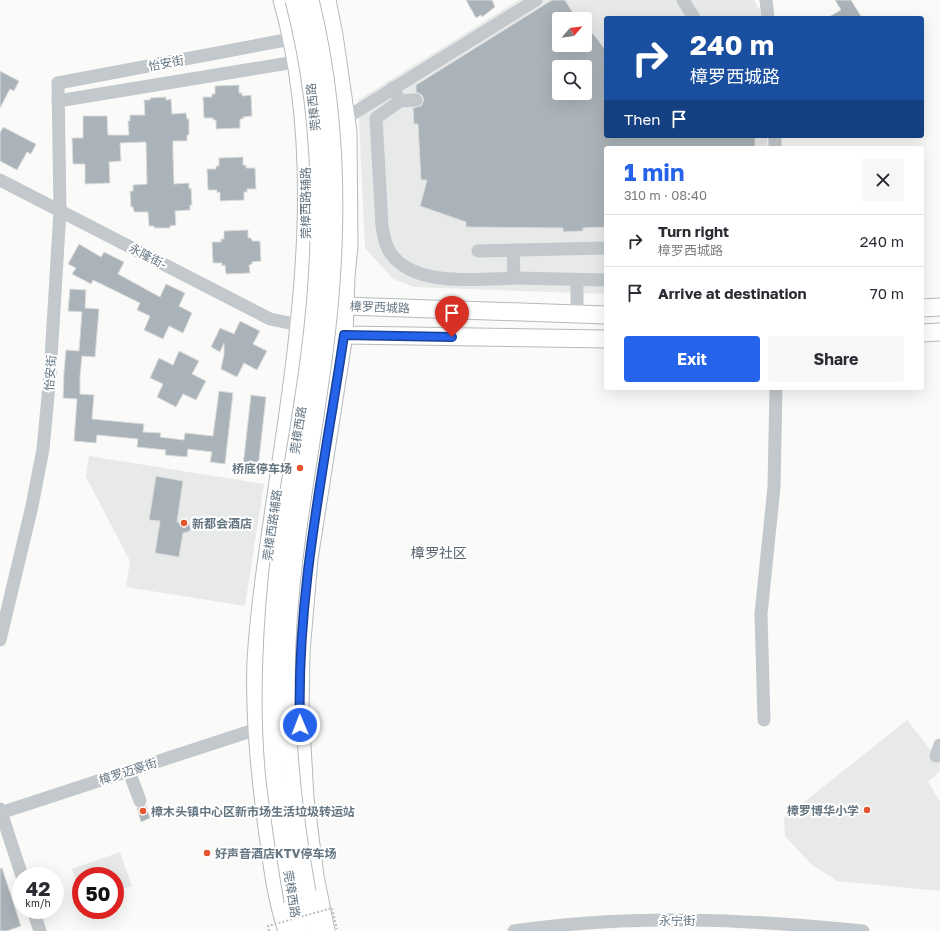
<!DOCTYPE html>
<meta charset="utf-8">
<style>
body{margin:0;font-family:"Golos Text","Noto Sans SC",sans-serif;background:#f7f7f7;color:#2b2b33;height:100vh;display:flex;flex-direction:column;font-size:15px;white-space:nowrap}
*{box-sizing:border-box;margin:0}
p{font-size:13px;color:#7c7c81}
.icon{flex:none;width:22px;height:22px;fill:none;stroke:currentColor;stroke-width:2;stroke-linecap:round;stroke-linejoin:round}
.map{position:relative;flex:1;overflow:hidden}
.sheet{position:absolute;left:604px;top:146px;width:320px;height:244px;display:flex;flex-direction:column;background:#fff;border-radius:4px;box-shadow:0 4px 16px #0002}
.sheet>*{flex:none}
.guide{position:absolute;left:604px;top:16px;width:320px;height:122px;border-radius:4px;box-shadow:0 4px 16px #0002;background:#1a4fa0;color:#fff;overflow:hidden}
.needle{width:26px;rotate:62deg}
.controls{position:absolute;left:552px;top:12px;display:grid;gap:8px}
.controls a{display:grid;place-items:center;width:40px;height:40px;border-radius:4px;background:#fff;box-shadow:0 4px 16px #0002;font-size:20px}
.speed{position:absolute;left:12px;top:867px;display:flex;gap:8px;font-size:20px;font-weight:700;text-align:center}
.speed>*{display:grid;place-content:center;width:52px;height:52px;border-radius:50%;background:#fff;box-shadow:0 4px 16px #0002;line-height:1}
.speed small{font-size:10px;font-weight:400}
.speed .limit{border:6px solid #d22;background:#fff;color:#111}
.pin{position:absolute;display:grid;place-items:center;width:34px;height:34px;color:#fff;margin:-41px -17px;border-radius:50% 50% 50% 0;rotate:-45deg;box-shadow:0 0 4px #0007}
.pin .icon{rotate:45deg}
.me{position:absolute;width:44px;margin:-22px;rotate:359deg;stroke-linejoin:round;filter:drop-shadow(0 0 3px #0008)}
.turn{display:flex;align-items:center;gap:14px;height:84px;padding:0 20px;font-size:18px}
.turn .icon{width:52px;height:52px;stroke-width:2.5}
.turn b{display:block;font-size:28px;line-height:34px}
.then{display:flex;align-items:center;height:38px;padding:0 20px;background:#0003;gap:8px;font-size:15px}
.round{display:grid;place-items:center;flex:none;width:42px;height:42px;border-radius:4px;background:#f7f7f7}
.summary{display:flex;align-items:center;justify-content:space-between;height:68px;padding:0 20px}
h1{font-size:24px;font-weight:700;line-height:30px;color:#2563eb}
.button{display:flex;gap:8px;margin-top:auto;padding:8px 20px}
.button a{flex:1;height:46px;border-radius:4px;background:#2563eb;color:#fff;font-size:16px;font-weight:700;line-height:46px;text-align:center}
.button a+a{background:#f7f7f7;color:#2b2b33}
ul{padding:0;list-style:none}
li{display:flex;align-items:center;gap:12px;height:52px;padding:0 20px;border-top:1px solid #e1e1e2}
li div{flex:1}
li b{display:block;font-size:15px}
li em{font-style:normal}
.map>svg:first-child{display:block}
.built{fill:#e8e9e9;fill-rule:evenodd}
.building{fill:#aab3b9;stroke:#dcdcda;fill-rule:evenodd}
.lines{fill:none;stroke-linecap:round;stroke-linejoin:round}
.major-casing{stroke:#b5babe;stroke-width:19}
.minor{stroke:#c3c8cc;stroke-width:13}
.major{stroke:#fff;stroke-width:17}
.major-bridge-casing{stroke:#b5babe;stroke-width:19;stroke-linecap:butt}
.path-bridge{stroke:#bbbfc2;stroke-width:2;stroke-dasharray:2 2;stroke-linecap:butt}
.major-bridge{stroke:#fff;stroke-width:17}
.route-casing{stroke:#184099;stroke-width:10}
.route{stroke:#2563eb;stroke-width:7}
.poi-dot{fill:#e4572e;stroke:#fff;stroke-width:1.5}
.labels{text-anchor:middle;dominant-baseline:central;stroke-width:4;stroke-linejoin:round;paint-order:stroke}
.street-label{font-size:12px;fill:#657683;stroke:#fff}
.poi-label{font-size:12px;font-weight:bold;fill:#657683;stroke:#fff;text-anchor:start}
.quarter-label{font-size:14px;fill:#57646e;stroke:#fff}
</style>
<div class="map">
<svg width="940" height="931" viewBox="0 0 940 931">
<rect width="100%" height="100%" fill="#fafaf8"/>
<!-- built -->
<g class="built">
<path d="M519,0H754L765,18H606V136H767V148H606V294L414,287L393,279L365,248L358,100ZM559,19H585V45H559ZM559,67H585V93H559Z"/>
<polygon points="89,456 264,484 245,606 126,587 130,561 86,477"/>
<polygon points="907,720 940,762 940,771 928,782 940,802 940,891 837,881 811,864 785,836 784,818"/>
<polygon points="120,852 132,886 115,891 115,876 81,876 81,895 72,869"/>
</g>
<!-- building -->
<g class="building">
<polygon points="466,0 492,0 495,7 482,17 481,15 476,18"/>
<path d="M552,0H565L577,19H559V45H585V26L595,36L606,51V136H755V148H606V227L583,228V231L563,232V228L466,227V222L420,206L427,180H421L418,124H414L413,108L421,106L424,100L422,95L416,92V85ZM559,67H585V93H559Z"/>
<polygon points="835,0 851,0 862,18 827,18 841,10"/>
<polygon points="0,71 19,81 14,91 10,89 0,108"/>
<polygon points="239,85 239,93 242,93 242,96 251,95 252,116 243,117 243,119 240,119 240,128 216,129 216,120 213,120 213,118 204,118 203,97 212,97 212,94 215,94 215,86"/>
<polygon points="166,97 166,100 171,99 172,114 186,113 187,119 189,119 189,135 187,135 187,141 173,141 173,156 174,184 189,183 189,189 191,188 192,205 190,205 190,210 175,211 176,225 170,226 170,228 154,228 154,226 149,226 148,212 134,212 133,207 131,207 130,191 133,191 133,185 147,184 146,142 120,143 121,161 109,162 110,183 85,184 85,164 73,164 72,138 83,138 83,116 107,116 108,135 129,135 128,121 130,121 130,115 145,115 144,100 150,100 150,98"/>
<polygon points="3,127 36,144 31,154 27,152 17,170 0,161 0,133"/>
<polygon points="243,157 243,165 246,165 246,168 255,168 256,189 247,189 247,192 244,192 244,200 220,201 220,192 217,193 217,190 208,190 207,169 216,169 216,166 219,166 219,158"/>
<polygon points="248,230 248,238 251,238 252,241 260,241 261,261 252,262 252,264 249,265 250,273 226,274 225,265 222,266 222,263 213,263 212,242 221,242 221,239 224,239 224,231"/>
<polygon points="79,244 101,257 104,252 124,262 118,274 160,297 166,284 185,293 179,306 192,313 183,333 169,326 163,339 144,330 150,316 137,310 140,303 93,280 91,284 72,274 76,268 68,264"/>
<polygon points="70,289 86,290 85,308 99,309 95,357 82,356 80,377 80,394 94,395 92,419 144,424 143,432 161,433 160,437 184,440 185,433 213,436 219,391 233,393 225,464 210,462 212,452 188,449 187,457 165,455 166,450 137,447 138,439 97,435 96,443 74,441 77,399 63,398 64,372 66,350 79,351 82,312 68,311"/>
<polygon points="240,321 260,331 253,344 267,351 257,370 244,363 237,377 221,369 224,354 224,343 220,352 211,347 220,328 234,334"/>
<polygon points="179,351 199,361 192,374 206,381 196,400 183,394 176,407 157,397 163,384 150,378 159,358 173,365"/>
<polygon points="251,395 266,397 258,468 243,466"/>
<polygon points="156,476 183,481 177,522 189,524 191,529 188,532 183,533 179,557 155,553 160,521 149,520"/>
<polygon points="146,806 150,818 141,822 137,808 142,809"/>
<polygon points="2,868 21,926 7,931 0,931 0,869"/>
</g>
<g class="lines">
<defs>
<g id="major">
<path d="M282,0C325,151 303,315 280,468C271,532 260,596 256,660C254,713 259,767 266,820C271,857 275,895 287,931"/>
<polyline points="922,308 940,307"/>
<polyline points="335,310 346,306 606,315"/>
<polyline points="334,333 344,335 606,339"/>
<polyline points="922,333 940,332"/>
<polyline points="307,892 314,931"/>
<polyline points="293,901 297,931"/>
<polyline points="326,931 315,876 305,798 300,711 301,652 309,559 344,335 346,276 349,246 348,132 334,35 327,0"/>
</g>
</defs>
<!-- major casing -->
<use href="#major" class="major-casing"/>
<!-- minor -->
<g class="minor">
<polyline points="683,0 694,18"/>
<polyline points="766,0 768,18"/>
<path d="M393,88L400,101L376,118L382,226C384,236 385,247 392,255C416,287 479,279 514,278L513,250"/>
<polyline points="58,101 295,62"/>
<polyline points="400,101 416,100"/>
<polyline points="346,118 536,0"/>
<polyline points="775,136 775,148"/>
<polyline points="0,180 270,319 299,325"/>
<polyline points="478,251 606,248"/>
<polyline points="514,278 606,280"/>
<polyline points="577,280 577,315"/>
<polyline points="0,640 32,506 43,449 50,375 60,211 58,83 291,39"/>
<polyline points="764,720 761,614 774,487 776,388"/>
<polyline points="936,756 940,745"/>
<polyline points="129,771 140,801"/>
<polyline points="0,809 22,876"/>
<polyline points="0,813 257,729"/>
<polyline points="33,910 40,931"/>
<path d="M514,931C629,914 748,919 863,931"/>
</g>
<!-- major -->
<use href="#major" class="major"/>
<defs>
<g id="major-bridge">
<path d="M307,892C291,803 282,713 288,623C294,527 315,432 326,336C339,225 337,109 310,0"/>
<path d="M293,901C286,861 280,820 275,780C268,711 271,639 278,570C286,497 301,426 310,353C325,236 324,115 294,0"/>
</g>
</defs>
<!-- major-bridge casing -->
<use href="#major-bridge" class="major-bridge-casing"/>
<!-- path-bridge -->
<polyline class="path-bridge" points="269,931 268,926 332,908 337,929"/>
<!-- major-bridge -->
<use href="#major-bridge" class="major-bridge"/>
</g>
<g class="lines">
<defs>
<path id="route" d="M300,725C296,594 325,464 344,335L452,337"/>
</defs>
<!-- route casing -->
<use href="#route" class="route-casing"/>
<!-- route -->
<use href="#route" class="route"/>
</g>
<!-- markers -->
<g class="poi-dot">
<circle cx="300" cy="468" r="4"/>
<circle cx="184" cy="523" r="4"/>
<circle cx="867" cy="810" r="4"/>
<circle cx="143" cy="811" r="4"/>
<circle cx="207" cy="853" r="4"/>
</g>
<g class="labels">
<!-- street labels -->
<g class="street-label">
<text transform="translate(166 63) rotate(-11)">怡安街</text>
<text transform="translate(313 107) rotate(-96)">莞樟西路</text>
<text transform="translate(305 203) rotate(-90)">莞樟西路辅路</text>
<text transform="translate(148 256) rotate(27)">永隆街-</text>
<text transform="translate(380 307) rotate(2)">樟罗西城路</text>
<text transform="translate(50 373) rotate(-86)">怡安街</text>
<text transform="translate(298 430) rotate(-81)">莞樟西路</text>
<text transform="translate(272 525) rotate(-82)">莞樟西路辅路</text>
<text transform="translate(128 771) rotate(-18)">樟罗迈豪街</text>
<text transform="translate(292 894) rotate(81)">莞樟西路</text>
<text x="677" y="920">永宁街</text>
</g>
<!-- poi labels -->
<g class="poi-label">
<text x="292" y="468" text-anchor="end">桥底停车场</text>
<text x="192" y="523">新都会酒店</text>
<text x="859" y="810" text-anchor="end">樟罗博华小学</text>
<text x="151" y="811">樟木头镇中心区新市场生活垃圾转运站</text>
<text x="215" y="853">好声音酒店KTV停车场</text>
</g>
<!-- quarter labels -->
<g class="quarter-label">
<text x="439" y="552">樟罗社区</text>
</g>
</g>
</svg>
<div class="controls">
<a><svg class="needle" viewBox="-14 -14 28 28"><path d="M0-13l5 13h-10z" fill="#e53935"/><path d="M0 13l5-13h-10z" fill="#7c7c81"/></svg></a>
<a><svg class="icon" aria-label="search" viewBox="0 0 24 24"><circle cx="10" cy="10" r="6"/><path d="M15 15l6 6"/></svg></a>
</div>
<div class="speed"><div>42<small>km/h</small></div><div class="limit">50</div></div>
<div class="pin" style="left:452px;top:337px;background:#d93025"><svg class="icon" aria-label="arrive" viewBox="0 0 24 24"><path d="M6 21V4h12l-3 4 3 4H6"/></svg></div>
<svg class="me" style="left:300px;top:725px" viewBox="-20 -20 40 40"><circle r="17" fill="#2563eb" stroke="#fff" stroke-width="3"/><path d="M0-11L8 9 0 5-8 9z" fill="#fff"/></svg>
<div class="guide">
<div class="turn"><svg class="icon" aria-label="right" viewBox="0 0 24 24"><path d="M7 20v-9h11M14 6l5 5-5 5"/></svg><div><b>240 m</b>樟罗西城路</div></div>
<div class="then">Then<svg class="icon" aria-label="arrive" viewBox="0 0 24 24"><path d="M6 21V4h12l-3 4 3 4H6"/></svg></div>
</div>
<section class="sheet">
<div class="summary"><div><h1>1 min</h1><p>310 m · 08:40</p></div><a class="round"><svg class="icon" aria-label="close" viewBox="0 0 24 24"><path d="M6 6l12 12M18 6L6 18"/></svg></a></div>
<ul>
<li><svg class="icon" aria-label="right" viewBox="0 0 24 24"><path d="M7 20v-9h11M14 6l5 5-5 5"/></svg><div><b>Turn right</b><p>樟罗西城路</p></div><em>240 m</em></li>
<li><svg class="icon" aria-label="arrive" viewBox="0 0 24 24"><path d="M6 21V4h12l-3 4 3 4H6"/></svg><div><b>Arrive at destination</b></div><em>70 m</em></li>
</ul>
<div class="button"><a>Exit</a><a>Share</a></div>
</section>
</div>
